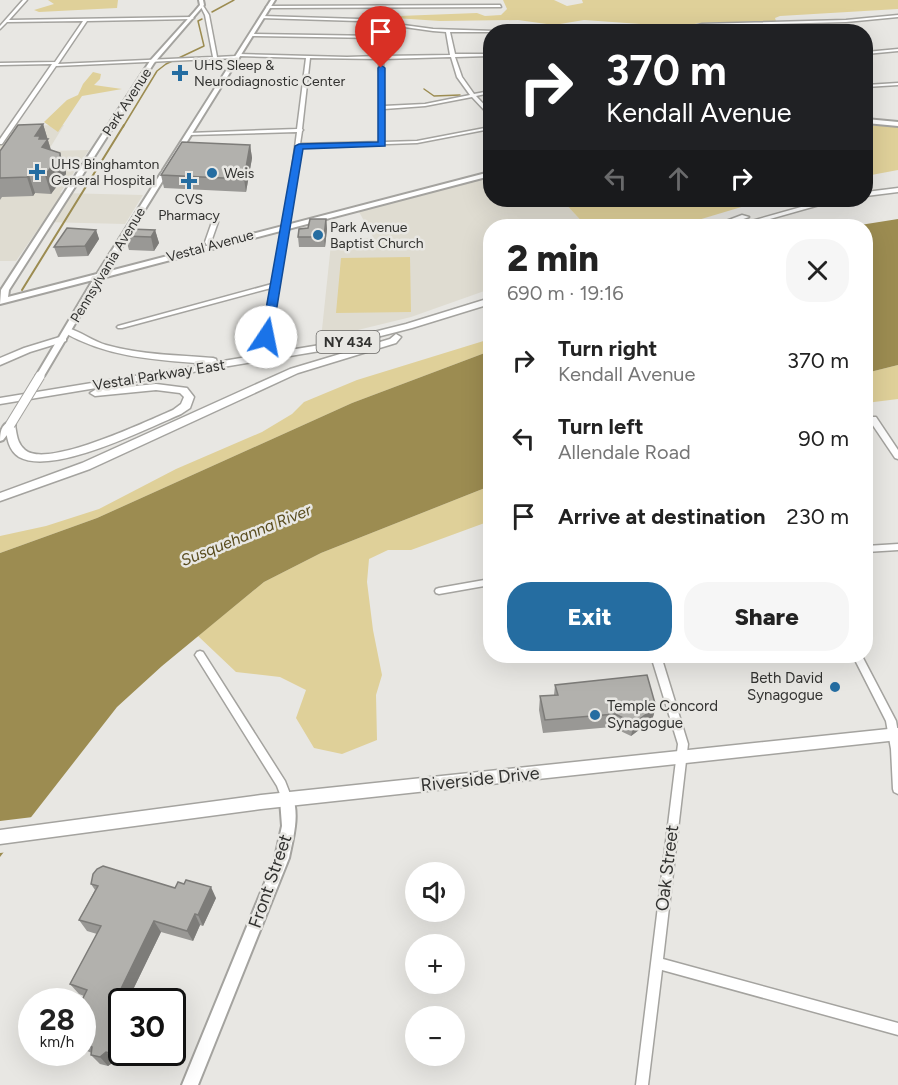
<!DOCTYPE html>
<meta charset="utf-8">
<style>
body{margin:0;font-family:Figtree,sans-serif;background:#f6f6f6;color:#222;height:100vh;display:flex;flex-direction:column;font-size:22px;white-space:nowrap}
*{box-sizing:border-box;margin:0}
p{font-size:20px;color:#767676}
.icon{flex:none;width:33px;height:33px;fill:none;stroke:currentColor;stroke-width:2;stroke-linecap:round;stroke-linejoin:round}
.map{position:relative;flex:1;overflow:hidden}
.drawer{position:absolute;left:483px;top:219px;width:390px;height:444px;display:flex;flex-direction:column;background:#fff;border-radius:24px;box-shadow:0 6px 24px #0002}
.drawer>*{flex:none}
.top-card{position:absolute;left:483px;top:24px;width:390px;height:183px;border-radius:24px;box-shadow:0 6px 24px #0002;background:#202124;color:#fff;overflow:hidden}
.controls{position:absolute;left:405px;top:862px;display:grid;gap:12px}
.controls a{display:grid;place-items:center;width:60px;height:60px;border-radius:50%;background:#fff;box-shadow:0 6px 24px #0002;font-size:30px}
.speed{position:absolute;left:18px;top:988px;display:flex;gap:12px;font-size:30px;font-weight:700;text-align:center}
.speed>*{display:grid;place-content:center;width:78px;height:78px;border-radius:50%;background:#fff;box-shadow:0 6px 24px #0002;line-height:1}
.speed small{font-size:15px;font-weight:400}
.speed .limit{border:3px solid #111;border-radius:9px;background:#fff;color:#111}
.pin{position:absolute;display:grid;place-items:center;width:51px;height:51px;color:#fff;margin:-62px -26px;border-radius:50% 50% 50% 0;rotate:-45deg;box-shadow:0 0 6px #0007}
.pin .icon{rotate:45deg}
.me{position:absolute;width:66px;margin:-33px;rotate:11deg;stroke-linejoin:round;filter:drop-shadow(0 0 4px #0008)}
.turn{display:flex;align-items:center;gap:21px;height:126px;padding:0 24px;font-size:27px}
.turn .icon{width:78px;height:78px;stroke-width:2.5}
.turn b{display:block;font-size:42px;line-height:51px}
.lanes{display:flex;align-items:center;height:57px;padding:0 24px;background:#0003;justify-content:center;gap:30px;direction:ltr}
.lanes .off{opacity:.35}
.round{display:grid;place-items:center;flex:none;width:63px;height:63px;border-radius:24px;background:#f6f6f6}
.head{display:flex;align-items:center;justify-content:space-between;height:102px;padding:0 24px}
h1{font-size:36px;font-weight:800;line-height:45px}
.button{display:flex;gap:12px;margin-top:auto;padding:12px 24px}
.button a{flex:1;height:69px;border-radius:24px;background:#256da1;color:#fff;font-size:24px;font-weight:800;line-height:69px;text-align:center}
.button a+a{background:#f6f6f6;color:#222}
ul{padding:0;list-style:none}
li{display:flex;align-items:center;gap:18px;height:78px;padding:0 24px}
li div{flex:1}
li b{display:block;font-size:22px}
li em{font-style:normal}
.map>svg:first-child{display:block}
.built{fill:#dfdcd1}
.green{fill:#dfd099}
.water{fill:#9c8c51}
.pier{fill:#e8e7e3}
.lines{fill:none;stroke-linecap:round;stroke-linejoin:round}
.stream-far1{stroke:#9c8c51;stroke-width:1.5}
.stream{stroke:#9c8c51;stroke-width:2}
.minor-casing{stroke:#a4a39f;stroke-width:3}
.tertiary-casing{stroke:#a4a39f;stroke-width:4}
.secondary-casing{stroke:#a4a39f;stroke-width:4}
.primary-casing{stroke:#a4a39f;stroke-width:3}
.minor{fill:#fff;fill-rule:evenodd}
.tertiary{fill:#fff;fill-rule:evenodd}
.secondary{fill:#fff;fill-rule:evenodd}
.primary{fill:#fff;fill-rule:evenodd}
.tertiary-bridge-casing{stroke:#a4a39f;stroke-width:11;stroke-linecap:butt}
.tertiary-bridge{stroke:#fff;stroke-width:9}
.wall{fill:#999895}
.shaded-wall{fill:#7d7c79}
.building{fill:#b2b1ad;stroke:#7d7c79;stroke-width:1.5}
.route{fill:#1a73e8;stroke:#114b97;stroke-width:1.5}
.poi-dot{fill:#256da1;stroke:#e8e7e3;stroke-width:2}
.labels{text-anchor:middle;dominant-baseline:central;stroke-width:5;stroke-linejoin:round;paint-order:stroke}
.far-poi-label{font-size:14px;fill:#323230;stroke:#e8e7e3;text-anchor:start}
.far-street-label{font-size:14px;fill:#323230;stroke:#e8e7e3}
.shield{fill:#e8e7e3;stroke:#696866;stroke-width:1.5}
.shield-label{font-size:14px;font-weight:bold;fill:#323230}
.street-label{font-size:15px;fill:#323230;stroke:#e8e7e3}
.poi-label{font-size:15px;fill:#323230;stroke:#e8e7e3;text-anchor:end}
.water-label{font-size:16px;font-style:italic;fill:#594c1e;stroke:#e8e7e3}
.near-street-label{font-size:18px;fill:#323230;stroke:#e8e7e3}
</style>
<div class="map">
<svg width="898" height="1085" viewBox="0 0 898 1085">
<rect width="100%" height="100%" fill="#e8e7e3"/>
<!-- built -->
<g class="built">
<polygon points="64,125 48,151 89,150 60,193 143,195 125,224 43,222 16,261 0,261 0,137 10,137 18,126"/>
<polygon points="490,177 490,200 562,200 586,226 490,226 490,289 411,317 321,339 331,244 373,237 358,210"/>
</g>
<!-- green -->
<g class="green">
<polygon points="48,0 118,0 117,8 39,12 34,10 54,4"/>
<polygon points="503,0 554,0 567,6 583,3 582,0 898,0 898,9 780,16 775,18 776,21 699,23 683,27 584,20 554,25 518,20 440,21 395,18 377,19 369,17 374,13 399,16 477,13 485,16 501,15 507,9"/>
<polygon points="93,72 101,74 100,79 94,85 122,89 82,96 58,132 44,122 67,100 78,95 83,84"/>
<polygon points="866,125 898,127 898,170 866,176"/>
<polygon points="562,200 765,200 678,226 586,226"/>
<polygon points="410,257 411,312 336,313 341,258"/>
<polygon points="490,339 490,351 352,403 97,518 0,553 0,536 46,526 99,509 176,469 262,432 292,414 304,402 357,380"/>
<polygon points="898,365 898,399 866,403 866,373"/>
<polygon points="490,486 490,521 411,550 388,550 369,559 367,582 373,630 382,675 376,695 377,740 342,754 314,748 296,718 306,690 280,677 236,672 198,636 264,582 321,553"/>
</g>
<!-- water -->
<g class="water">
<polygon points="898,219 898,365 866,373 866,226 854,226"/>
<polygon points="490,351 490,486 321,553 264,582 162,666 117,707 0,857 0,553 97,518 352,403"/>
</g>
<!-- pier -->
<polygon class="pier" points="33,817 9,852 0,853 0,821"/>
<g class="lines">
<!-- stream-far1 -->
<g class="stream-far1">
<polyline points="212,12 234,0"/>
<polyline points="424,89 434,96 460,95"/>
<polyline points="123,127 157,71 166,64 204,46 198,21 202,19"/>
</g>
<!-- stream -->
<polyline class="stream" points="22,290 124,125"/>
<defs>
<g id="minor">
<path d="M23,0H27L9,20L192,17L194,18L192,19L87,21L58,64L213,57L205,15L200,5L202,4L209,15L217,57L236,56L238,54L347,57L379,56V38L251,36L249,35L251,34L379,36V24L359,21L261,18L262,16L359,19L433,29L524,32H450L455,54H490V56L455,57L462,77L474,94L490,91V93L476,96L490,111V114H488L472,97L425,106L384,109V142L417,141L490,127V129L417,143L300,147C292,214 279,278 267,343L264,345L261,343L271,288L122,328H118L117,327L118,326L272,284L288,201L297,132L189,135L187,134L189,133L297,129L306,58L238,56L236,58L56,66L2,144H0V139L52,64L0,65V63L55,62L83,21L7,22L0,29V26ZM383,24L433,31L446,32L450,55L383,56ZM451,57L457,77L470,95L425,104L384,106L383,59ZM310,58L379,59L380,142L300,144L302,131L303,130L302,129Z"/>
<polygon points="500,5 501,7 268,8 266,7 268,6"/>
<polygon points="898,15 898,17 846,22 702,26 681,32 672,32 702,24 846,20"/>
<polygon points="898,49 898,51 866,54 866,52"/>
<polygon points="898,83 898,85 866,87 866,85"/>
<polygon points="215,220 218,222 211,242 213,246 210,248 208,247 205,242 212,222"/>
<polygon points="870,417 876,417 898,450 898,459 895,458 870,421 869,419"/>
<polygon points="898,544 898,550 866,552 866,546"/>
<polygon points="490,579 490,585 439,594 436,593 435,591 436,589 439,588"/>
<polygon points="200,651 203,652 285,781 292,799 291,802 287,804 283,802 277,786 197,658 195,655 197,652"/>
<polygon points="651,656 661,656 688,744 663,959 898,1023 898,1035 662,970 648,1085 636,1085 678,744"/>
<polygon points="853,656 862,656 896,721 898,733 898,794 894,792 893,789 891,749 886,721"/>
</g>
<g id="tertiary">
<polygon points="199,0 203,0 204,5 154,63 9,290 8,297 97,274 271,0 275,0 106,272 490,172 490,176 102,278 44,376 40,379 37,378 36,376 93,280 0,304 1,290 150,61 195,11 200,5"/>
<polygon points="866,119 898,122 898,126 866,123"/>
<path d="M10,422L15,425L3,440L0,441C0,433 1,424 10,422Z"/>
</g>
<path id="secondary" d="M287,793L292,795C300,815 293,838 289,858L198,1085H182L275,858L282,826L280,799L282,795Z"/>
<g id="primary">
<polygon points="898,188 898,192 866,196 866,192"/>
<polygon points="826,200 837,200 745,226 734,226"/>
<polygon points="742,215 749,217 724,226 713,226"/>
<path d="M490,298V304L412,328L326,350L0,404V398L208,364C158,360 109,358 65,333V329L68,328C81,332 93,341 106,345C141,355 178,355 213,358L216,359L217,362L326,344L406,324Z"/>
<polygon points="396,334 401,337 396,343 298,373 90,469 0,501 0,493 82,463 290,369 390,339"/>
<polygon points="63,336 66,337 66,341 30,352 0,365 0,358 24,348"/>
<path d="M156,384L187,388L194,397L190,408L181,414C146,429 53,476 19,457C8,450 7,437 5,425L10,422L15,425C17,435 17,443 25,450C47,469 147,421 173,410L181,404L184,397L180,393L156,390L95,396L90,393L95,390Z"/>
<polygon points="898,728 898,740 261,809 0,844 0,830 261,795"/>
</g>
</defs>
<!-- minor casing -->
<use href="#minor" class="minor-casing"/>
<!-- tertiary casing -->
<use href="#tertiary" class="tertiary-casing"/>
<!-- secondary casing -->
<use href="#secondary" class="secondary-casing"/>
<!-- primary casing -->
<use href="#primary" class="primary-casing"/>
<!-- minor -->
<use href="#minor" class="minor"/>
<!-- tertiary -->
<use href="#tertiary" class="tertiary"/>
<!-- secondary -->
<use href="#secondary" class="secondary"/>
<!-- primary -->
<use href="#primary" class="primary"/>
<defs>
<polyline id="tertiary-bridge" points="10,425 40,376"/>
</defs>
<!-- tertiary-bridge casing -->
<use href="#tertiary-bridge" class="tertiary-bridge-casing"/>
<!-- tertiary-bridge -->
<use href="#tertiary-bridge" class="tertiary-bridge"/>
</g>
<!-- wall -->
<g class="wall">
<polygon points="43,124 51,150 60,153 66,172 66,174 51,194 35,193 33,196 2,197 0,200 0,151"/>
<polygon points="250,145 252,158 246,192 164,188 161,175"/>
<polygon points="326,219 327,229 325,247 299,247 298,237 308,228"/>
<polygon points="96,230 99,239 88,256 58,257 54,247"/>
<polygon points="155,230 159,243 154,251 129,250 125,236"/>
<polygon points="555,685 656,707 652,720 631,736 612,727 543,733 539,710 540,696 554,695"/>
<polygon points="91,884 175,888 216,898 203,926 200,925 193,941 161,932 127,1002 125,1064 115,1061 108,1066 100,1064 91,1055 92,1053 82,1049 82,1025 86,1017 82,1013 82,1002 84,996 79,994 70,984 97,934 87,931 79,920 95,890"/>
</g>
<!-- shaded-wall -->
<g class="shaded-wall">
<polygon points="43,124 53,157 45,158 35,136"/>
<polygon points="250,145 252,158 246,192 244,179"/>
<polygon points="60,153 66,172 66,174 51,194 45,175"/>
<polygon points="29,175 35,193 33,196 27,177"/>
<polygon points="326,219 327,229 325,247 324,237"/>
<polygon points="96,230 99,239 88,256 85,246"/>
<polygon points="155,230 159,243 154,251 151,237"/>
<polygon points="656,707 652,720 631,736 634,723"/>
<polygon points="211,887 216,898 203,926 198,915"/>
<polygon points="195,914 200,925 193,941 187,931"/>
<polygon points="154,921 161,932 127,1002 116,999"/>
<polygon points="122,1046 122,1053 130,1053 125,1064 117,1055"/>
<polygon points="106,1052 115,1061 108,1066 100,1057"/>
</g>
<!-- building -->
<g class="building">
<polygon points="43,124 35,136 40,136 39,139 48,139 42,147 60,153 60,156 45,175 29,175 27,177 0,178 0,151 18,125"/>
<polygon points="182,142 250,145 244,179 161,175"/>
<polygon points="310,219 326,219 324,237 298,237 299,229 308,228"/>
<polygon points="67,228 96,230 85,246 54,247"/>
<polygon points="130,229 155,230 151,237 125,236"/>
<polygon points="647,675 656,707 634,723 615,714 545,720 540,696 558,695 555,685"/>
<polygon points="103,866 175,888 178,882 184,884 186,880 211,887 198,915 195,914 187,931 154,921 116,999 126,1002 122,1002 122,1046 117,1055 106,1052 100,1057 91,1055 92,1047 82,1044 82,1025 89,1012 82,1010 82,1002 81,1002 87,990 70,984 101,926 79,920 98,886 91,884 93,874 97,869"/>
</g>
<!-- route -->
<polygon class="route" points="381,65 385,68 385,146 303,149 272,337 270,340 262,340 261,337 295,146 299,144 378,142 378,68"/>
<!-- markers -->
<g class="poi-dot">
<path d="M177 64h6v6h6v6h-6v6h-6v-6h-6v-6h6z"/>
<path d="M34 163h6v6h6v6h-6v6h-6v-6h-6v-6h6z"/>
<circle cx="212" cy="173" r="6"/>
<path d="M186 172h6v6h6v6h-6v6h-6v-6h-6v-6h6z"/>
<circle cx="318" cy="235" r="6"/>
<circle cx="835" cy="687" r="6"/>
<circle cx="595" cy="715" r="6"/>
</g>
<g class="labels">
<!-- far-poi labels -->
<g class="far-poi-label">
<text x="194" y="65">UHS Sleep &amp;<tspan x="194" dy="16">Neurodiagnostic Center</tspan></text>
<text x="51" y="164">UHS Binghamton<tspan x="51" dy="16">General Hospital</tspan></text>
<text x="224" y="173">Weis</text>
<text x="189" y="199" text-anchor="middle">CVS<tspan x="189" dy="16">Pharmacy</tspan></text>
<text x="330" y="227">Park Avenue<tspan x="330" dy="16">Baptist Church</tspan></text>
</g>
<!-- far-street labels -->
<g class="far-street-label">
<text transform="translate(127 102) rotate(-57)">Park Avenue</text>
<text transform="translate(210 246) rotate(-15)">Vestal Avenue</text>
<text transform="translate(108 265) rotate(-59)">Pennsylvania Avenue</text>
</g>
<!-- shield labels -->
<rect class="shield" x="316.5" y="331" width="63" height="22" rx="4.5"/>
<g class="shield-label">
<text x="348" y="342">NY 434</text>
</g>
<!-- street labels -->
<g class="street-label">
<text transform="translate(159 375) rotate(-9)">Vestal Parkway East</text>
</g>
<!-- poi labels -->
<g class="poi-label">
<text x="823" y="678">Beth David<tspan x="823" dy="17">Synagogue</tspan></text>
<text x="607" y="706" text-anchor="start">Temple Concord<tspan x="607" dy="17">Synagogue</tspan></text>
</g>
<!-- water labels -->
<g class="water-label">
<text transform="translate(246 535) rotate(-22)">Susquehanna River</text>
</g>
<!-- near-street labels -->
<g class="near-street-label">
<text transform="translate(480 779) rotate(-6)">Riverside Drive</text>
<text transform="translate(667 868) rotate(-83)">Oak Street</text>
<text transform="translate(270 881) rotate(-71)">Front Street</text>
</g>
</g>
</svg>
<div class="controls">
<a><svg class="icon" aria-label="sound" viewBox="0 0 24 24"><path d="M4 9h4l5-4v14l-5-4H4zM17 9q2 3 0 6"/></svg></a>
<a>+</a>
<a>−</a>
</div>
<div class="speed"><div>28<small>km/h</small></div><div class="limit">30</div></div>
<div class="pin" style="left:381px;top:68px;background:#d93025"><svg class="icon" aria-label="arrive" viewBox="0 0 24 24"><path d="M6 21V4h12l-3 4 3 4H6"/></svg></div>
<svg class="me" style="left:266px;top:337px" viewBox="-20 -20 40 40"><circle r="19" fill="#fff"/><path d="M0-13L10 11 0 6-10 11z" fill="#1a73e8"/></svg>
<div class="top-card">
<div class="turn"><svg class="icon" aria-label="right" viewBox="0 0 24 24"><path d="M7 20v-9h11M14 6l5 5-5 5"/></svg><div><b>370 m</b>Kendall Avenue</div></div>
<div class="lanes"><svg class="icon off" aria-label="left" viewBox="0 0 24 24"><path d="M17 20v-9H6M10 6l-5 5 5 5"/></svg><svg class="icon off" aria-label="ahead" viewBox="0 0 24 24"><path d="M12 20V5M6 11l6-6 6 6"/></svg><svg class="icon" aria-label="right" viewBox="0 0 24 24"><path d="M7 20v-9h11M14 6l5 5-5 5"/></svg></div>
</div>
<section class="drawer">
<div class="head"><div><h1>2 min</h1><p>690 m · 19:16</p></div><a class="round"><svg class="icon" aria-label="close" viewBox="0 0 24 24"><path d="M6 6l12 12M18 6L6 18"/></svg></a></div>
<ul>
<li><svg class="icon" aria-label="right" viewBox="0 0 24 24"><path d="M7 20v-9h11M14 6l5 5-5 5"/></svg><div><b>Turn right</b><p>Kendall Avenue</p></div><em>370 m</em></li>
<li><svg class="icon" aria-label="left" viewBox="0 0 24 24"><path d="M17 20v-9H6M10 6l-5 5 5 5"/></svg><div><b>Turn left</b><p>Allendale Road</p></div><em>90 m</em></li>
<li><svg class="icon" aria-label="arrive" viewBox="0 0 24 24"><path d="M6 21V4h12l-3 4 3 4H6"/></svg><div><b>Arrive at destination</b></div><em>230 m</em></li>
</ul>
<div class="button"><a>Exit</a><a>Share</a></div>
</section>
</div>
